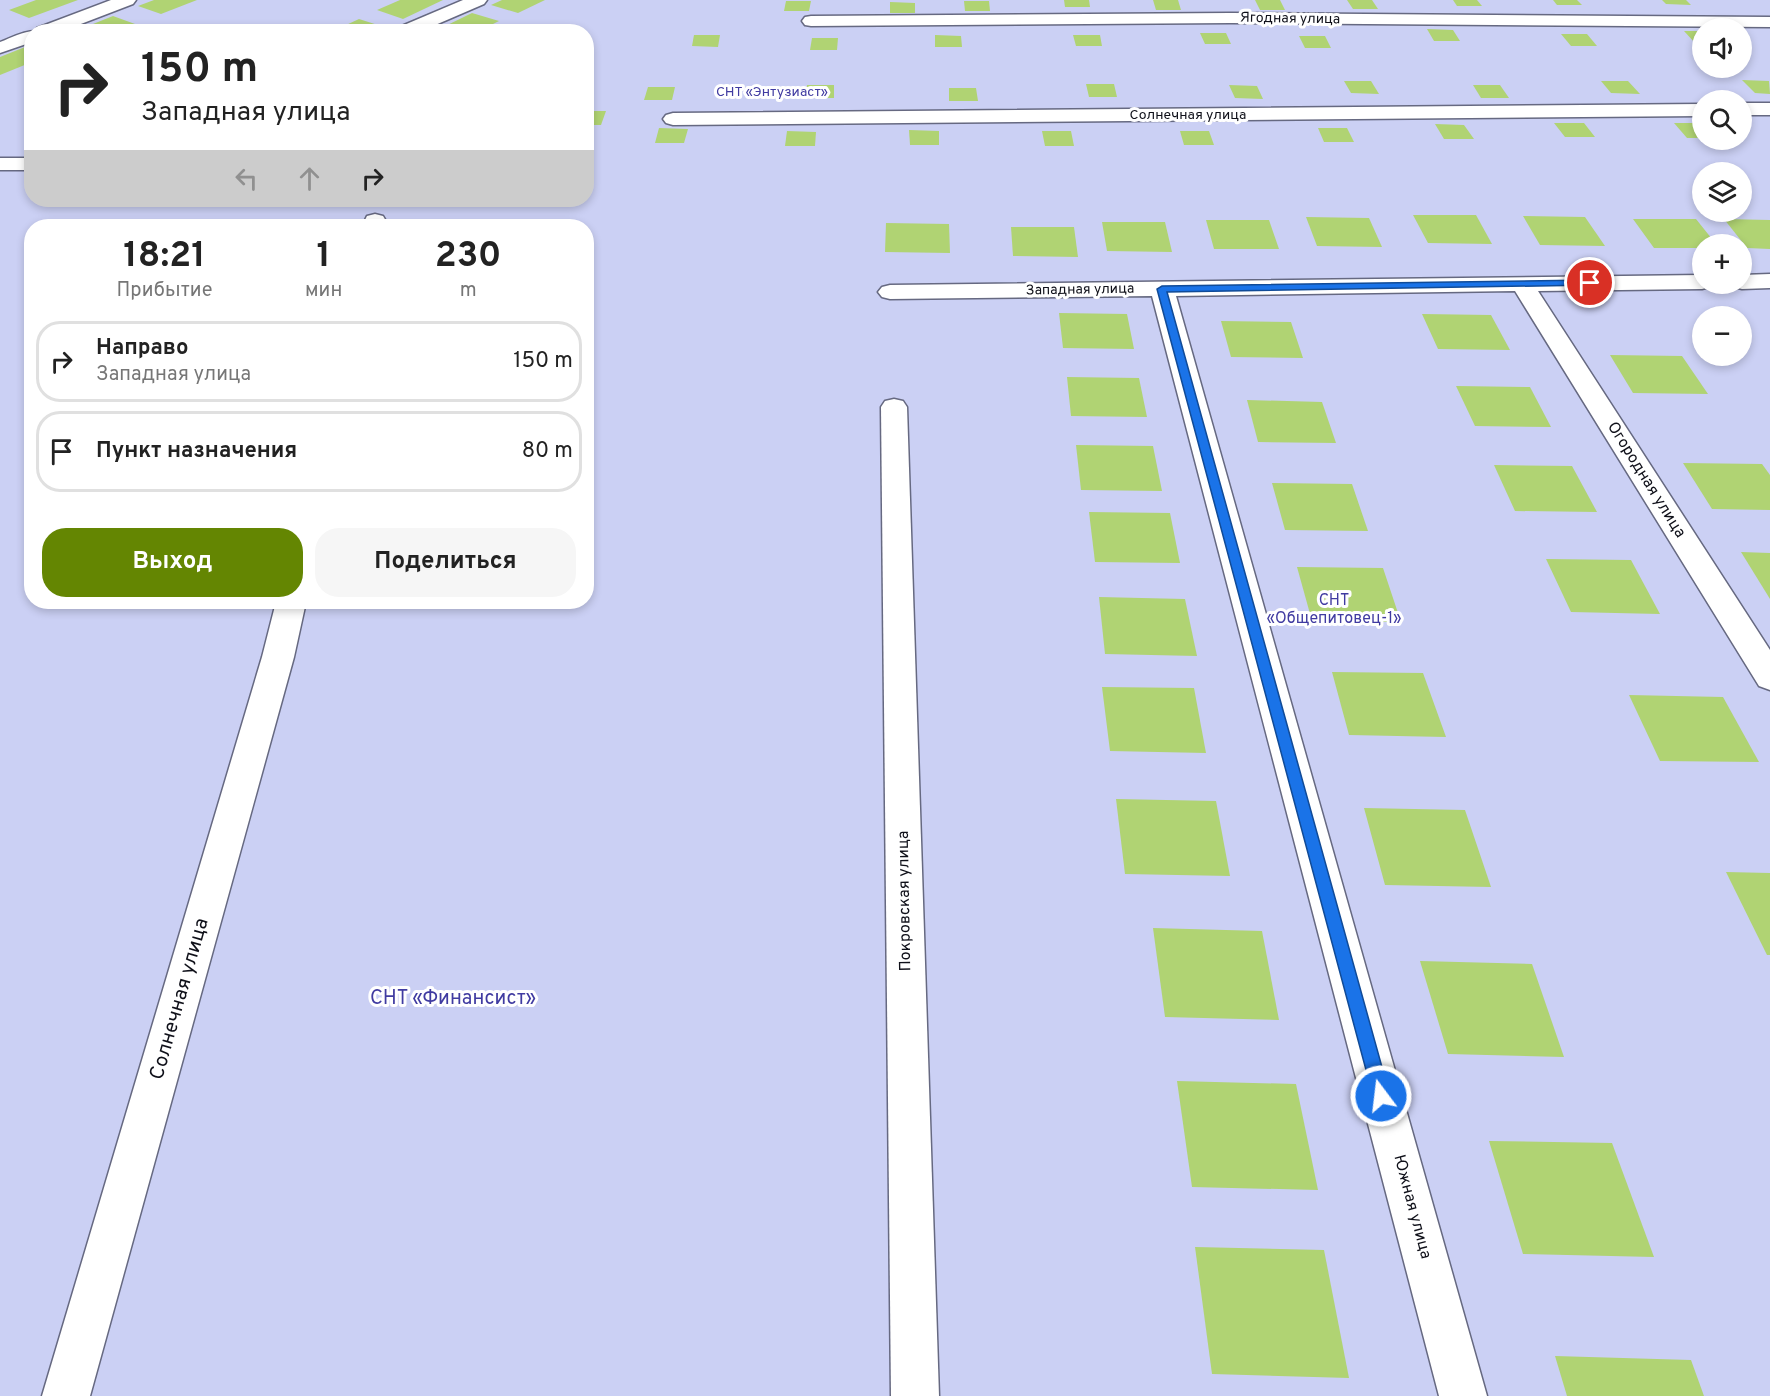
<!DOCTYPE html>
<html lang="ru">
<meta charset="utf-8">
<style>
body{margin:0;font-family:Overpass,sans-serif;background:#f6f6f6;color:#222;height:100vh;display:flex;flex-direction:column;font-size:22px;white-space:nowrap}
*{box-sizing:border-box;margin:0}
p{font-size:20px;color:#767676}
.icon{flex:none;width:33px;height:33px;fill:none;stroke:currentColor;stroke-width:2;stroke-linecap:round;stroke-linejoin:round}
.map{position:relative;flex:1;overflow:hidden}
.sheet{position:absolute;left:24px;top:219px;width:570px;height:390px;display:flex;flex-direction:column;background:#fff;border-radius:24px;box-shadow:0 3px 9px #0003}
.sheet>*{flex:none}
.guide{position:absolute;left:24px;top:24px;width:570px;height:183px;border-radius:24px;box-shadow:0 3px 9px #0003;background:#fff;color:#222;overflow:hidden}
.fabs{position:absolute;left:1692px;top:18px;display:grid;gap:12px}
.fabs a{display:grid;place-items:center;width:60px;height:60px;border-radius:50%;background:#fff;box-shadow:0 3px 9px #0003;font-size:30px}
.pin{position:absolute;display:grid;place-items:center;width:51px;height:51px;color:#fff;margin:-26px;border:3px solid #fff;border-radius:50%;box-shadow:0 2px 6px #0007}
.me{position:absolute;width:66px;margin:-33px;rotate:345deg;stroke-linejoin:round;filter:drop-shadow(0 0 4px #0008)}
.turn{display:flex;align-items:center;gap:21px;height:126px;padding:0 18px;font-size:27px}
.turn .icon{width:78px;height:78px;stroke-width:2.5}
.turn b{display:block;font-size:42px;line-height:51px}
.lanes{display:flex;align-items:center;height:57px;padding:0 18px;background:#0003;justify-content:center;gap:30px;direction:ltr}
.lanes .off{opacity:.35}
.eta{display:flex;justify-content:space-evenly;align-items:center;height:102px;text-align:center}
.eta b{font-size:36px;font-weight:700;line-height:42px}
.action{display:flex;gap:12px;margin-top:auto;padding:12px 18px}
.action a{flex:1;height:69px;border-radius:24px;background:#648602;color:#fff;font-size:24px;font-weight:700;line-height:69px;text-align:center}
.action a+a{background:#f6f6f6;color:#222}
ul{padding:0;list-style:none}
li{display:flex;align-items:center;gap:18px;height:81px;margin:0 12px 9px;padding:0 6px;border:3px solid #e0e0e0;border-radius:24px}
li div{flex:1}
li b{display:block;font-size:22px}
li em{font-style:normal}
.map>svg:first-child{display:block}
.green{fill:#cbd0f4;fill-rule:evenodd}
.building{fill:#b0d373}
.lines{fill:none;stroke-linecap:round;stroke-linejoin:round}
.street-casing{stroke:#666981;stroke-width:3}
.street{fill:#fff;fill-rule:evenodd}
.route{fill:#1a73e8;stroke:#114b97;stroke-width:1.5}
.labels{text-anchor:middle;dominant-baseline:central;stroke-width:6;stroke-linejoin:round;paint-order:stroke}
.far-street-label{font-size:14px;fill:#0f1019;stroke:#fff}
.far-park-label{font-size:14px;fill:#403ba1;stroke:#fff}
.street-label{font-size:16px;fill:#0f1019;stroke:#fff}
.park-label{font-size:16px;fill:#403ba1;stroke:#fff}
.near-street-label{font-size:20px;fill:#0f1019;stroke:#fff}
.near-park-label{font-size:20px;fill:#403ba1;stroke:#fff}
</style>
<div class="map">
<svg width="1770" height="1396" viewBox="0 0 1770 1396">
<rect width="100%" height="100%" fill="#e9ecfc"/>
<!-- green -->
<path class="green" d="M0,0H1770V1396H0ZM1702,28H1742V68H1702ZM32,32H586V200H32ZM1702,100H1742V140H1702ZM1702,172H1742V212H1702ZM32,226H586V602H32ZM1702,244H1742V284H1702ZM1702,316H1742V356H1702Z"/>
<!-- building -->
<g class="building">
<polygon points="36,0 78,0 29,18 9,10"/>
<polygon points="154,0 197,0 161,14 138,6"/>
<polygon points="400,0 443,0 403,19 377,10"/>
<polygon points="502,0 545,0 518,13 491,5"/>
<polygon points="1064,0 1089,0 1090,7 1065,7"/>
<polygon points="1153,0 1178,0 1181,10 1156,10"/>
<polygon points="1255,0 1280,0 1285,10 1260,10"/>
<polygon points="1347,0 1372,0 1378,9 1353,9"/>
<polygon points="1453,0 1477,0 1482,6 1457,6"/>
<polygon points="1553,0 1577,0 1582,5 1557,5"/>
<polygon points="1662,0 1686,0 1691,5 1666,4"/>
<polygon points="786,1 811,1 809,11 784,11"/>
<polygon points="964,1 989,1 990,11 965,11"/>
<polygon points="890,2 915,3 915,13 890,13"/>
<polygon points="472,13 499,21 477,32 433,32"/>
<polygon points="113,16 135,24 117,32 73,32"/>
<polygon points="359,19 384,27 375,32 331,32"/>
<polygon points="1427,29 1453,30 1460,41 1434,41"/>
<polygon points="1684,31 1702,31 1702,43 1695,43"/>
<polygon points="1200,33 1226,33 1231,44 1205,44"/>
<polygon points="1561,34 1587,34 1597,46 1571,46"/>
<polygon points="694,35 720,35 718,47 692,46"/>
<polygon points="935,35 961,36 962,47 935,47"/>
<polygon points="1073,35 1100,35 1102,46 1076,46"/>
<polygon points="1299,36 1325,36 1331,48 1305,48"/>
<polygon points="812,38 838,38 837,50 810,50"/>
<polygon points="30,45 32,62 0,75 0,57"/>
<polygon points="1742,80 1769,81 1770,94 1755,93"/>
<polygon points="1344,81 1371,81 1379,94 1351,93"/>
<polygon points="1601,81 1628,81 1640,94 1611,93"/>
<polygon points="1086,84 1114,84 1117,97 1089,97"/>
<polygon points="807,85 834,85 834,98 805,98"/>
<polygon points="1229,85 1257,86 1263,99 1235,98"/>
<polygon points="1473,85 1500,85 1509,98 1481,98"/>
<polygon points="648,87 675,87 672,100 644,100"/>
<polygon points="949,88 976,88 978,101 949,101"/>
<polygon points="586,111 606,111 601,125 586,125"/>
<polygon points="1554,123 1584,123 1595,137 1565,137"/>
<polygon points="1674,123 1702,123 1702,138 1687,138"/>
<polygon points="1435,124 1464,125 1474,139 1444,139"/>
<polygon points="659,128 688,129 684,143 655,143"/>
<polygon points="1318,128 1347,128 1354,142 1324,142"/>
<polygon points="909,130 939,131 939,145 910,145"/>
<polygon points="787,131 816,132 815,146 785,146"/>
<polygon points="1042,131 1071,131 1074,146 1045,146"/>
<polygon points="1180,131 1209,131 1214,145 1184,145"/>
<polygon points="1413,215 1476,215 1492,244 1428,243"/>
<polygon points="1523,216 1585,217 1605,246 1540,245"/>
<polygon points="1306,217 1369,218 1382,247 1317,246"/>
<polygon points="1633,219 1696,219 1716,244 1702,244 1702,248 1654,248"/>
<polygon points="1724,219 1770,220 1770,249 1747,248"/>
<polygon points="1206,220 1269,220 1279,249 1214,249"/>
<polygon points="1102,222 1165,222 1172,252 1107,251"/>
<polygon points="886,223 949,224 950,253 885,252"/>
<polygon points="1011,227 1074,227 1078,257 1013,256"/>
<polygon points="1059,313 1127,314 1134,349 1063,348"/>
<polygon points="1422,314 1491,315 1510,350 1438,349"/>
<polygon points="1221,321 1291,322 1303,358 1231,357"/>
<polygon points="1610,355 1682,356 1708,394 1633,393"/>
<polygon points="1067,377 1139,378 1147,417 1071,416"/>
<polygon points="1456,386 1530,387 1551,427 1475,426"/>
<polygon points="1247,400 1322,402 1336,443 1258,442"/>
<polygon points="1076,445 1153,446 1162,491 1081,490"/>
<polygon points="1683,463 1762,464 1770,475 1770,510 1712,509"/>
<polygon points="1494,465 1572,466 1597,512 1515,511"/>
<polygon points="1272,483 1352,484 1368,531 1285,530"/>
<polygon points="1089,512 1170,513 1180,563 1095,562"/>
<polygon points="1741,552 1770,553 1770,599"/>
<polygon points="1546,559 1631,560 1660,614 1571,612"/>
<polygon points="1297,567 1383,568 1401,622 1312,621"/>
<polygon points="1099,597 1185,599 1197,656 1105,654"/>
<polygon points="1332,672 1423,673 1446,737 1349,735"/>
<polygon points="1102,687 1194,688 1206,753 1110,751"/>
<polygon points="1629,695 1723,697 1759,762 1660,761"/>
<polygon points="1116,799 1216,801 1230,876 1125,874"/>
<polygon points="1364,808 1465,810 1491,887 1385,885"/>
<polygon points="1726,872 1770,873 1770,955 1767,955"/>
<polygon points="1153,928 1262,931 1279,1020 1165,1017"/>
<polygon points="1420,961 1532,964 1564,1057 1448,1054"/>
<polygon points="1177,1081 1296,1084 1318,1190 1192,1187"/>
<polygon points="1489,1141 1612,1143 1654,1257 1523,1254"/>
<polygon points="1195,1247 1324,1250 1349,1378 1212,1374"/>
<polygon points="1555,1356 1691,1360 1704,1396 1567,1396"/>
</g>
<g class="lines">
<defs>
<g id="street">
<path d="M111,0H136L133,4L60,32H32V42L0,53V42C11,38 23,31 35,31L37,28Z"/>
<polygon points="463,0 487,0 484,4 419,32 394,32 397,28"/>
<polygon points="1230,13 1770,17 1770,27 1230,23 811,26 805,25 802,21 805,17 811,16"/>
<rect x="1742" y="103" width="28" height="12"/>
<polygon points="1702,104 1702,116 673,125 666,123 663,119 666,115 673,113"/>
<rect x="0" y="158" width="32" height="12"/>
<polygon points="375,214 383,216 386,221 384,226 362,226 367,216"/>
<polygon points="1770,274 1770,288 1742,289 1734,287 1731,284 1742,284 1742,275"/>
<polygon points="1702,275 1702,284 1713,284 1710,287 1702,289 1538,291 1770,650 1770,690 1759,686 1515,291 1176,296 1487,1396 1439,1396 1152,296 890,299 882,297 878,292 882,287 890,285"/>
<polygon points="894,399 903,401 907,407 939,1396 891,1396 881,407 885,401"/>
<polygon points="276,602 306,602 294,657 90,1396 42,1396 262,657"/>
</g>
</defs>
<!-- street casing -->
<use href="#street" class="street-casing"/>
<!-- street -->
<use href="#street" class="street"/>
</g>
<!-- route -->
<polygon class="route" points="1590,280 1593,281 1593,285 1167,292 1390,1096 1388,1103 1381,1105 1375,1103 1373,1096 1157,289 1162,286"/>
<g class="labels">
<!-- far-street labels -->
<g class="far-street-label">
<text transform="translate(1290 19) rotate(1)">Ягодная улица</text>
<text x="1188" y="115">Солнечная улица</text>
<text transform="translate(1080 290) rotate(-1)">Западная улица</text>
</g>
<!-- far-park labels -->
<g class="far-park-label">
<text x="772" y="92">СНТ «Энтузиаст»</text>
</g>
<!-- street labels -->
<g class="street-label">
<text transform="translate(1646 480) rotate(58)">Огородная улица</text>
<text transform="translate(905 901) rotate(-91)">Покровская улица</text>
<text transform="translate(1412 1207) rotate(75)">Южная улица</text>
</g>
<!-- park labels -->
<g class="park-label">
<text x="1334" y="601">СНТ<tspan x="1334" dy="18">«Общепитовец-1»</tspan></text>
</g>
<!-- near-street labels -->
<g class="near-street-label">
<text transform="translate(180 999) rotate(-74)">Солнечная улица</text>
</g>
<!-- near-park labels -->
<g class="near-park-label">
<text x="453" y="999">СНТ «Финансист»</text>
</g>
</g>
</svg>
<div class="fabs">
<a><svg class="icon" aria-label="sound" viewBox="0 0 24 24"><path d="M4 9h4l5-4v14l-5-4H4zM17 9q2 3 0 6"/></svg></a>
<a><svg class="icon" aria-label="search" viewBox="0 0 24 24"><circle cx="10" cy="10" r="6"/><path d="M15 15l6 6"/></svg></a>
<a><svg class="icon" aria-label="layers" viewBox="0 0 24 24"><path d="M12 4l9 5-9 5-9-5zM3 14l9 5 9-5"/></svg></a>
<a>+</a>
<a>−</a>
</div>
<div class="pin" style="left:1590px;top:283px;background:#d93025"><svg class="icon" aria-label="arrive" viewBox="0 0 24 24"><path d="M6 21V4h12l-3 4 3 4H6"/></svg></div>
<svg class="me" style="left:1381px;top:1096px" viewBox="-20 -20 40 40"><circle r="17" fill="#1a73e8" stroke="#fff" stroke-width="3"/><path d="M0-11L8 9 0 5-8 9z" fill="#fff"/></svg>
<div class="guide">
<div class="turn"><svg class="icon" aria-label="right" viewBox="0 0 24 24"><path d="M7 20v-9h11M14 6l5 5-5 5"/></svg><div><b>150 m</b>Западная улица</div></div>
<div class="lanes"><svg class="icon off" aria-label="left" viewBox="0 0 24 24"><path d="M17 20v-9H6M10 6l-5 5 5 5"/></svg><svg class="icon off" aria-label="ahead" viewBox="0 0 24 24"><path d="M12 20V5M6 11l6-6 6 6"/></svg><svg class="icon" aria-label="right" viewBox="0 0 24 24"><path d="M7 20v-9h11M14 6l5 5-5 5"/></svg></div>
</div>
<section class="sheet">
<div class="eta">
<div><b>18:21</b><p>Прибытие</p></div>
<div><b>1</b><p>мин</p></div>
<div><b>230</b><p>m</p></div>
</div>
<ul>
<li><svg class="icon" aria-label="right" viewBox="0 0 24 24"><path d="M7 20v-9h11M14 6l5 5-5 5"/></svg><div><b>Направо</b><p>Западная улица</p></div><em>150 m</em></li>
<li><svg class="icon" aria-label="arrive" viewBox="0 0 24 24"><path d="M6 21V4h12l-3 4 3 4H6"/></svg><div><b>Пункт назначения</b></div><em>80 m</em></li>
</ul>
<div class="action"><a>Выход</a><a>Поделиться</a></div>
</section>
</div>
